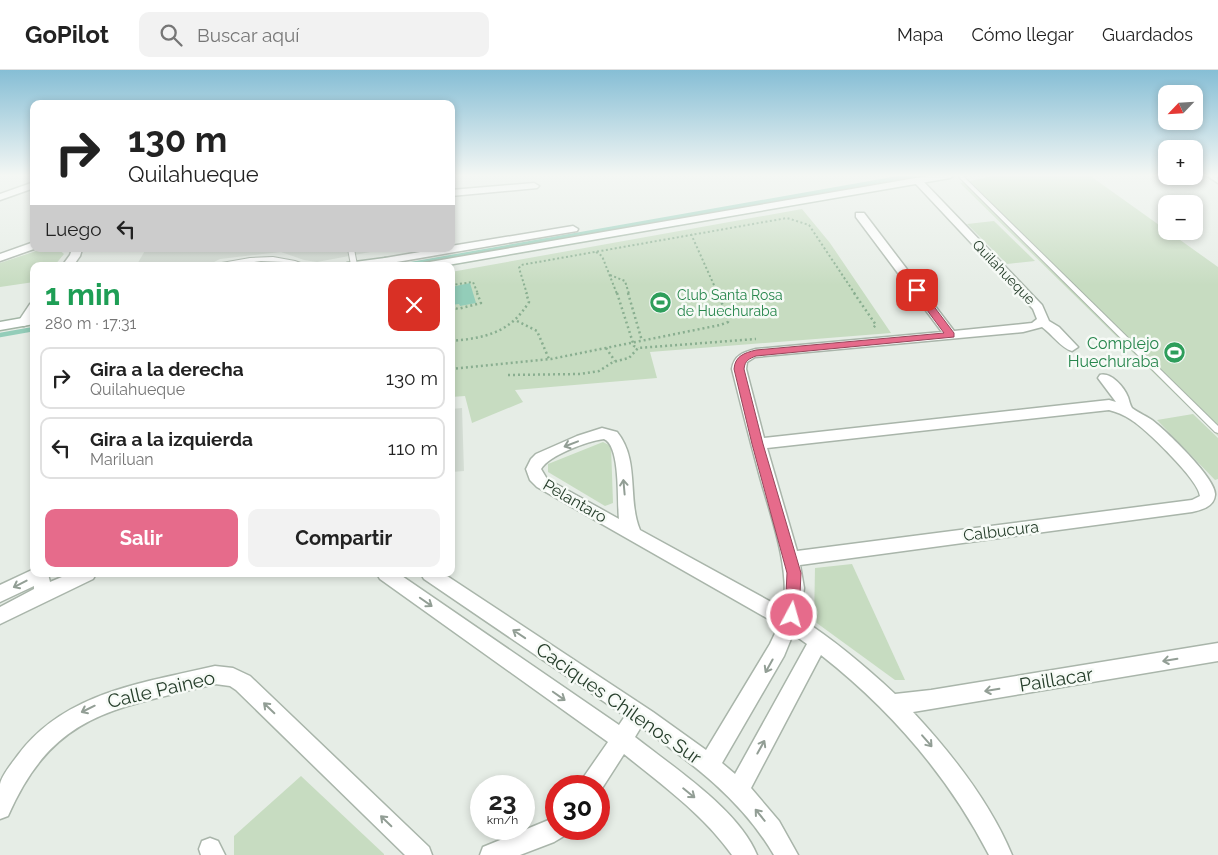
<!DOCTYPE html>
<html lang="es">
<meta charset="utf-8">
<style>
body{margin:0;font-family:Raleway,sans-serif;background:#f2f2f2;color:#222;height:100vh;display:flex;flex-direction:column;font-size:19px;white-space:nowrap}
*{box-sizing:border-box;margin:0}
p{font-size:16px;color:#767676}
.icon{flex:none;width:28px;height:28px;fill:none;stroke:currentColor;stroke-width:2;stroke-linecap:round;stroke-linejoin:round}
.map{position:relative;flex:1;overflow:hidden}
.details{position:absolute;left:30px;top:192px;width:425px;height:315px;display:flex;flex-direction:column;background:#fff;border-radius:10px;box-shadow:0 2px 8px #0003}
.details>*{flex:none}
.hud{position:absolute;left:30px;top:30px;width:425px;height:152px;border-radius:10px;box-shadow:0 2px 8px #0003;background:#fff;color:#222;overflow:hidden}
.needle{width:32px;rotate:245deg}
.fabs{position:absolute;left:1158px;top:15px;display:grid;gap:10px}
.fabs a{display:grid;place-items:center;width:45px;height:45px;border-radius:10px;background:#fff;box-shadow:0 2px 8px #0003;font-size:25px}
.speed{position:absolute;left:470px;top:705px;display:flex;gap:10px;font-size:25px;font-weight:700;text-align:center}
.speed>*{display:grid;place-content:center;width:65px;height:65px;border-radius:50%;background:#fff;box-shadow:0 2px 8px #0003;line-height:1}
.speed small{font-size:12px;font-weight:400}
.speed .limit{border:8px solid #d22;background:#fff;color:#111}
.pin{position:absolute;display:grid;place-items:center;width:42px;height:42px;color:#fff;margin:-21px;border-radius:10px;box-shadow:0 2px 8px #0006}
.me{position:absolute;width:55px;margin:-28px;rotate:6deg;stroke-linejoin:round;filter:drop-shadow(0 0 4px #0008)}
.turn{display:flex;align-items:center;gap:18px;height:105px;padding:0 15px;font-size:22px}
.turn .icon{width:65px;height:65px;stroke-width:2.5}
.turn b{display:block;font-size:35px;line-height:42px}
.then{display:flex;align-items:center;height:48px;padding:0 15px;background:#0003;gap:10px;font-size:19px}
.round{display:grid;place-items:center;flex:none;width:52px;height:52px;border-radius:10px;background:#f2f2f2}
.overview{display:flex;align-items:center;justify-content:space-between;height:85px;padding:0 15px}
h1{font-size:30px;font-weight:700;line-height:38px;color:#1e9e55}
.primary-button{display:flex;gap:10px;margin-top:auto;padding:10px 15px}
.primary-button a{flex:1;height:58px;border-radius:10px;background:#e66b8b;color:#fff;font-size:20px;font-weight:700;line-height:58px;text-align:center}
.primary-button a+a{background:#f2f2f2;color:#222}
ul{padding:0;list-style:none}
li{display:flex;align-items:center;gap:15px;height:62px;margin:0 10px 8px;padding:0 5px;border:2px solid #e0e0e0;border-radius:10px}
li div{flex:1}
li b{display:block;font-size:19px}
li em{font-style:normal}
header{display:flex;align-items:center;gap:30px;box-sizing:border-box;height:70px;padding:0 25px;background:#fff;border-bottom:1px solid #e0e0e0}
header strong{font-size:24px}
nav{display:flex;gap:28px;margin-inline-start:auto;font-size:18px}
.search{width:350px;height:45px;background:#f2f2f2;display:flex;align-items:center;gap:12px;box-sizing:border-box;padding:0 18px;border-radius:10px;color:#767676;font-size:19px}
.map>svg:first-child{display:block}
.built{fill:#d4ddd4}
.green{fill:#c7dcc1}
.water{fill:#93cdb9}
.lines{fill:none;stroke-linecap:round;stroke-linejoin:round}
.stream-far1{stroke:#93cdb9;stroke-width:4}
.stream{stroke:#93cdb9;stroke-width:4.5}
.lane-casing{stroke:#a9b5aa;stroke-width:2}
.street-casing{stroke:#a9b5aa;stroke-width:3}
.secondary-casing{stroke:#a2b5a5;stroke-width:3}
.path-far1{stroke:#89ae90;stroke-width:2;stroke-dasharray:2 2.5;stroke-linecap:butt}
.path{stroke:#89ae90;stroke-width:2.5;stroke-dasharray:2 3;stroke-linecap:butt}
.lane{fill:#fff;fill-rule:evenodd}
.street{fill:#fff;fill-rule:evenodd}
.secondary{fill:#fff;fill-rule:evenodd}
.oneway{stroke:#929e95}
.route{fill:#e66b8b;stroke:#96465a}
.labels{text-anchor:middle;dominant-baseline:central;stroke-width:5;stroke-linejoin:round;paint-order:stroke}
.far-street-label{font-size:14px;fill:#263e2b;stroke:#f6faf6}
.far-leisure-label{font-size:14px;fill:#27864d;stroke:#f6faf6;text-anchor:start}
.leisure-label{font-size:16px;fill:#27864d;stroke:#f6faf6;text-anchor:end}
.street-label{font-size:16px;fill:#263e2b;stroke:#f6faf6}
.near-street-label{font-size:19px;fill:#263e2b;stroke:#f6faf6}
</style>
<header>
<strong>GoPilot</strong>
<div class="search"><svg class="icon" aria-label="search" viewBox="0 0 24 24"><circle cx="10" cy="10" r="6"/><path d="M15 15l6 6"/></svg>Buscar aquí</div>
<nav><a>Mapa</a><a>Cómo llegar</a><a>Guardados</a></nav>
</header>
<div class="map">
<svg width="1218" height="785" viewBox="0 0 1218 785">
<rect width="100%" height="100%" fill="#e6ede6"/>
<!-- built -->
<g class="built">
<polygon points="146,179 381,179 381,180 317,192 304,190 281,182 220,189 206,196 136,196"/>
<polygon points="462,338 464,401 451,402 451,339"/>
</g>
<!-- green -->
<g class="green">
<polygon points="998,105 1089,105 1218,197 1218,366 960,113"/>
<polygon points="802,139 830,173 891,263 650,282 657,308 515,320 523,332 472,353 465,326 451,327 451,202"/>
<polygon points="994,151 1035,191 1007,194 967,154"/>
<polygon points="42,179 58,179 64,184 54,196 34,196 34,212 0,217 0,193"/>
<polygon points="1193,344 1218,368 1218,409 1215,410 1157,350"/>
<polygon points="603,372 611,376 613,433 605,436 548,402 548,394"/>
<polygon points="852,494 905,610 895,610 814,551 815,498"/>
<polygon points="301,706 384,784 384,785 234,785 234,766"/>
</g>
<!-- water -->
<polygon class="water" points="470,213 476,233 460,236 459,234 451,235 451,217"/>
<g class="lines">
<!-- stream-far1 -->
<polyline class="stream-far1" points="399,196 915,105"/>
<!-- stream -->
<polyline class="stream" points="0,265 34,259"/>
<defs>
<g id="lane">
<polygon points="957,105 962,105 1218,356 1218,363 1215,362"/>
<polygon points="348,179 354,179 357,195 356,196 352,196 351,195"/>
<polygon points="273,187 295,191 309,196 301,196 284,192 261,191 223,196 213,196 216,194 250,188"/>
</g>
<g id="street">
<path d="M918,108L921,109L1042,235L1049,251L1059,257L1078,277L1072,281C1061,278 1052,264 1042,257L1023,262L755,287L747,292L746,299L764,368L1109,330L1116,332L1098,308L1100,305C1111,302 1124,317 1128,327C1129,330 1130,335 1132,338C1137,342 1146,346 1152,350C1165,360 1217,409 1215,425C1214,437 1201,440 1192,442L800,495L804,518L800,548C834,570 865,596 895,624L931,620L1218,573V591L913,642C952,684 990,732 1012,785H989C948,706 891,640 821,585L751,718L779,751L798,785H774C742,730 692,693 641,657L635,667C673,697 739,740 757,785H732C703,744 662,715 624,684L599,723V716H580L583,708L608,672L380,509L377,504H399L619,655L625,646L424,509L421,504H444L653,642L706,680L770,574L779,555L537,417L530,410L526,399L531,389L536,384L577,366L602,358L617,362C640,390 627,429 640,460L784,539C789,494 772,450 760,407C750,371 741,335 732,299C734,285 744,282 756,279L942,262L856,147V143H864L954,261L1023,254L1032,253L1037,249L1033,239L915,113L913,111ZM1109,340C1117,342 1124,345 1130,349C1145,358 1199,410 1200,426L1192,430L797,481L767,378ZM604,369C621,376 617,432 619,449L547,409L541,399C549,385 588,371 604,369ZM793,564L807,574L735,704L722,693L784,586Z"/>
<polygon points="34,112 34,118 0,130 0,124"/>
<polygon points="534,113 539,116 537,118 451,126 451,120"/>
<polygon points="573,156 578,159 577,161 385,194 379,191 385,188 438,179 451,179 451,176"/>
<polygon points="34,172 34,179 0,191 0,184"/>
<polygon points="72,179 82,179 80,186 73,196 62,196 70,185"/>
<path d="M34,233C34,242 34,253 24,256L20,255L18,252L30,234Z"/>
<polygon points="34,499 34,504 48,504 50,512 69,504 96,504 93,509 0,554 0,537 34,519 34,516 0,532 0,515"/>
<path d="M215,596L233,598L250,606L429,777L432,785H405L236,620L230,616L215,614C116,639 54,641 8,746L0,749C0,738 0,725 0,714C2,705 12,693 18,685C65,622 143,613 215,596Z"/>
<polygon points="556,747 556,759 567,759 564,766 554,772 520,785 480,785 483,777"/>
<polygon points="210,768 218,771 225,785 201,785 199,779 202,771"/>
</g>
<g id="secondary">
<polygon points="933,105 955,105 950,108 442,196 418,196 424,193"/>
<polygon points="1206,105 1217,105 1218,113"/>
<polygon points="385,188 389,189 391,191 389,193 370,196 341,196 347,193"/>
<polygon points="34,246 34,254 0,260 0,252"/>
</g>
</defs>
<!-- lane casing -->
<use href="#lane" class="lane-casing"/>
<!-- street casing -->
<use href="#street" class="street-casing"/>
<!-- secondary casing -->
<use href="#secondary" class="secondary-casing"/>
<!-- path-far1 -->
<g class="path-far1">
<polyline points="691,164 718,224"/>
<polyline points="596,182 602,186 617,224"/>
<polyline points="610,205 625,211 629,224"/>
<polyline points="451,215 473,212 478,224"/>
<polyline points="527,224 519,198 521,195 787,148 809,155 855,224"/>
</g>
<!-- path -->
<g class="path">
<polyline points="617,223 634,276 638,278"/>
<polyline points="628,223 642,271"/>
<polyline points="854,223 876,255 872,259"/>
<polyline points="451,237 458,239 481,233 477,223"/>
<polyline points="517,251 537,261 549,289"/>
<path d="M451,271C485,268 510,263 529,232L526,223"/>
<polyline points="606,278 615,291"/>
<polyline points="451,299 551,289 720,255 728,252 727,244 717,223"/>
<polyline points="508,305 580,304 599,301 613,292 629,288 638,278 756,269"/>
</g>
<!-- lane -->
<use href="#lane" class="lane"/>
<!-- street -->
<use href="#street" class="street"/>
<!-- secondary -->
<use href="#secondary" class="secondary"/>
</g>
<!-- one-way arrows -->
<defs><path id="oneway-shaft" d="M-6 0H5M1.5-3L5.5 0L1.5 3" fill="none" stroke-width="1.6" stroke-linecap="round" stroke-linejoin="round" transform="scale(1.25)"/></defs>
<g class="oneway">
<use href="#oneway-shaft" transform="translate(571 374) rotate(159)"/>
<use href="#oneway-shaft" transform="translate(624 417) rotate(-95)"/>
<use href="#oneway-shaft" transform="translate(20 514) rotate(153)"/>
<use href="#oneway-shaft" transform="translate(426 532) rotate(35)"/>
<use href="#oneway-shaft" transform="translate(519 564) rotate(-146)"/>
<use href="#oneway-shaft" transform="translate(1170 590) rotate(171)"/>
<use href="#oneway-shaft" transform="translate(769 596) rotate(119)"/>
<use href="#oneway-shaft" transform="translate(992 620) rotate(171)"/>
<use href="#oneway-shaft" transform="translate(559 626) rotate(35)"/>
<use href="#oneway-shaft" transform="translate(269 638) rotate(-136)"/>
<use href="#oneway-shaft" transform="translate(88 639) rotate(154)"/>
<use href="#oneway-shaft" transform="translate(927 671) rotate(49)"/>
<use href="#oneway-shaft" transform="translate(761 677) rotate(-61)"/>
<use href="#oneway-shaft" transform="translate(689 723) rotate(39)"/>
<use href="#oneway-shaft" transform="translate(760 745) rotate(-129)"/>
<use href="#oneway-shaft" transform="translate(386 751) rotate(-136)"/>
</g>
<!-- sky -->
<linearGradient id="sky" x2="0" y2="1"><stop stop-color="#86bed5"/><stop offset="0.49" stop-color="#f4f7f4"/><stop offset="1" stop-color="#f4f7f4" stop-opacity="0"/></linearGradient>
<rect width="1218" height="215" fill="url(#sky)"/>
<!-- route -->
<path class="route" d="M914,218H920L954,263V267L756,286C749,289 745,290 744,299L763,374L801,503L799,545L797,549L792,551L787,549L785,545L787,503L752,374L734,299C735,286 744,283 756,280L944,263L912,220Z"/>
<!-- icons -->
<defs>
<symbol id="stadium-disc" viewBox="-11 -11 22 22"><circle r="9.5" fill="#2e9e5b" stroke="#f6faf6"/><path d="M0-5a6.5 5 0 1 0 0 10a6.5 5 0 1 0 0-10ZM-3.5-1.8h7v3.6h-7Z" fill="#fff"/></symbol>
</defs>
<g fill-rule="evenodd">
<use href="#stadium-disc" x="648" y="220" width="25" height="25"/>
<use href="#stadium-disc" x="1162" y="270" width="25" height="25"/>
</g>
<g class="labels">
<!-- far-street labels -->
<g class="far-street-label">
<text transform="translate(1004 202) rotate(46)">Quilahueque</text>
</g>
<!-- far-leisure labels -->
<g class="far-leisure-label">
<text x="677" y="225">Club Santa Rosa<tspan x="677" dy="16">de Huechuraba</tspan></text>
</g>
<!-- leisure labels -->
<g class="leisure-label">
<text x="1159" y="273">Complejo<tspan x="1159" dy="18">Huechuraba</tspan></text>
</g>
<!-- street labels -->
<g class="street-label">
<text transform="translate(575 431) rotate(30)">Pelantaro</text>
<text transform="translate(1001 461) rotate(-7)">Calbucura</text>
</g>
<!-- near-street labels -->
<g class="near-street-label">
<text transform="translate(1056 609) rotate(-9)">Paillacar</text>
<text transform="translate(161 619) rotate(-13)">Calle Paineo</text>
<text transform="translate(619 633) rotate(35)">Caciques Chilenos Sur</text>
</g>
</g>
</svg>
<div class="fabs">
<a><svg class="needle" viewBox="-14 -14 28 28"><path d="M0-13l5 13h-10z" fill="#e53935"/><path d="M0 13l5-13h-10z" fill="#767676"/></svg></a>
<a>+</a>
<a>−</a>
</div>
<div class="speed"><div>23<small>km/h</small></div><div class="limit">30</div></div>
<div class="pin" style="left:917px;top:220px;background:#d93025"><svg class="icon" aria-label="arrive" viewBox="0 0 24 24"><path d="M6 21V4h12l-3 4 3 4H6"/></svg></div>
<svg class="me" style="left:792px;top:545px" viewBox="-20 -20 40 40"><circle r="17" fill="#e66b8b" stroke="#fff" stroke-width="3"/><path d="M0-11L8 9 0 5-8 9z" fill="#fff"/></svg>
<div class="hud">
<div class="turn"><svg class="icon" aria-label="right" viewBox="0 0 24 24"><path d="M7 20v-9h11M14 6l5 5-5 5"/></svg><div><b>130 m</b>Quilahueque</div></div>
<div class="then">Luego<svg class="icon" aria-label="left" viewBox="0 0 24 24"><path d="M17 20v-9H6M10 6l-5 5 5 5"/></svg></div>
</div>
<section class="details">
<div class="overview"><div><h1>1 min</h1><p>280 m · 17:31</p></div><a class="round" style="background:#d93025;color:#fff"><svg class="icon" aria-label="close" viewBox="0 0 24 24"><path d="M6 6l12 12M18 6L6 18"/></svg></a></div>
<ul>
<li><svg class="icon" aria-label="right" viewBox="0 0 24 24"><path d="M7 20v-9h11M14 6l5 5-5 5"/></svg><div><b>Gira a la derecha</b><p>Quilahueque</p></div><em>130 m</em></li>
<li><svg class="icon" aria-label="left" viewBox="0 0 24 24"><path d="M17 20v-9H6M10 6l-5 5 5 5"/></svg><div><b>Gira a la izquierda</b><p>Mariluan</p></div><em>110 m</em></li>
</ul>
<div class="primary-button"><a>Salir</a><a>Compartir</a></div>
</section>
</div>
